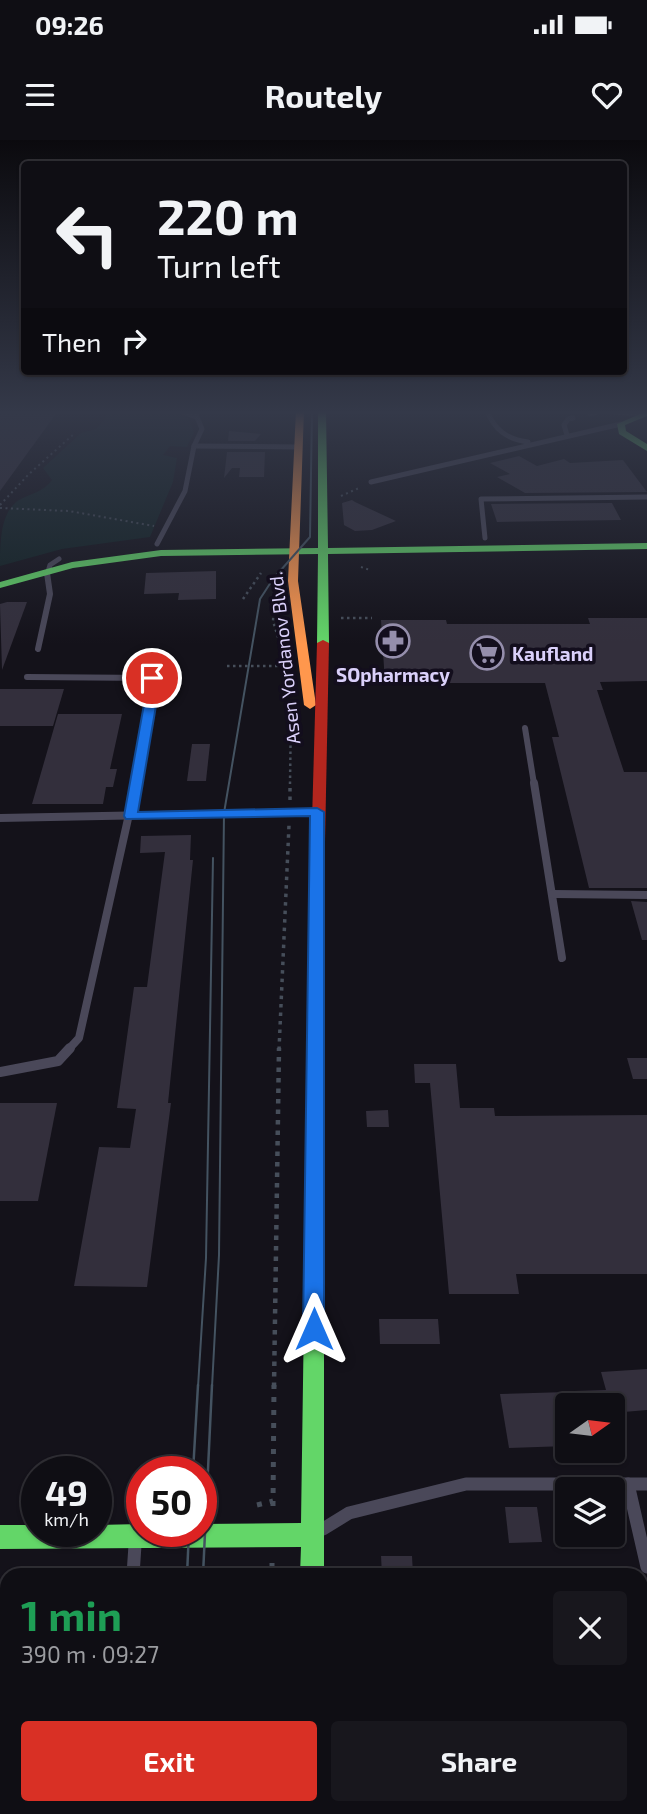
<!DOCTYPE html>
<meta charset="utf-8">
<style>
body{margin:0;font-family:"Exo 2",sans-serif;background:#18171d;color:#f1f3f6;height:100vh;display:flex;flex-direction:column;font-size:26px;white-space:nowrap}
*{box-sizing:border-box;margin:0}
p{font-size:23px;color:#9b9ca0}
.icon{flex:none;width:38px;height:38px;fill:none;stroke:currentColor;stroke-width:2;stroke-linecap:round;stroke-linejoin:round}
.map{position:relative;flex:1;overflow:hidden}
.drawer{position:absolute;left:0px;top:1428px;width:648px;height:247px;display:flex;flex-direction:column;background:#0f0e14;border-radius:21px 21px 0 0;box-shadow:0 2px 5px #0004,0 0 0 2px #2f2e34}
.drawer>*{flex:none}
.top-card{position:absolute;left:21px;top:21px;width:606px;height:214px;border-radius:7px;box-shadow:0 2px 5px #0004,0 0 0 2px #2f2e34;background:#0f0e14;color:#f1f3f6;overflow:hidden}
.needle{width:46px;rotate:76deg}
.fabs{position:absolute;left:555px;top:1253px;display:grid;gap:14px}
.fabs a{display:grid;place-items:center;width:70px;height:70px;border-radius:7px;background:#0f0e14;box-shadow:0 2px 5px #0004,0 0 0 2px #2f2e34;font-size:35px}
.speed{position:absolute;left:21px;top:1316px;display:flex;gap:14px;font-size:35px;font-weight:700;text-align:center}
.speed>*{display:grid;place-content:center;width:91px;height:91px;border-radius:50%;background:#0f0e14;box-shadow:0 2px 5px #0004,0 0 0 2px #2f2e34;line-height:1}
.speed small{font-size:18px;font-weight:400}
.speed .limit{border:10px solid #d22;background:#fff;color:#111}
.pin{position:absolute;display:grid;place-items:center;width:60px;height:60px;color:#fff;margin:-30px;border:4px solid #fff;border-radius:50%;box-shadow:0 2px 7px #0007}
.me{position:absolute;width:77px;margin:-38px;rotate:0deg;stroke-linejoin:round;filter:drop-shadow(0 0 5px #0008)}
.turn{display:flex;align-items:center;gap:24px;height:147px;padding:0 21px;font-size:32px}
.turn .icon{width:91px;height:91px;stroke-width:2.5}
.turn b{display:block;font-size:49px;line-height:60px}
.then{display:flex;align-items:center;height:66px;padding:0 21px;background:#0003;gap:14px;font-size:26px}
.round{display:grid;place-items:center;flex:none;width:74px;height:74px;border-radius:7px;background:#18171d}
.overview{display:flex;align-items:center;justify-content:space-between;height:119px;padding:0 21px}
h1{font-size:42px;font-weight:700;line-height:52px;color:#1e9e55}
.button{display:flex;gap:14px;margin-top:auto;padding:14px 21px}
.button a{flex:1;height:80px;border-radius:7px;background:#d93025;color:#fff;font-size:28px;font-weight:700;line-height:80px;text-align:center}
.button a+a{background:#18171d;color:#f1f3f6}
.status{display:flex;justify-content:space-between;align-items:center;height:49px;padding:0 35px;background:#0f0e14;direction:ltr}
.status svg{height:19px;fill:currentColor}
header{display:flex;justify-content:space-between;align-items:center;height:91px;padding:0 21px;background:#0f0e14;font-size:32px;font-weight:700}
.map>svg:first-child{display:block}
.green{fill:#122224}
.building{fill:#332f3c}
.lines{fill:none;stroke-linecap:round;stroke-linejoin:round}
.path-far4{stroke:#464e5a;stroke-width:2;stroke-dasharray:2 3.5;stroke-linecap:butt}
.path-far3{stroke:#464e5a;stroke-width:2.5;stroke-dasharray:2.5 3.5;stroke-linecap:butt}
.path-far2{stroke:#464e5a;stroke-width:3.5;stroke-dasharray:3.5 5;stroke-linecap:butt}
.path-far1{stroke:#464e5a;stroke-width:4.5;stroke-dasharray:4.5 6;stroke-linecap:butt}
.path{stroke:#464e5a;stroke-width:5;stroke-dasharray:5 8;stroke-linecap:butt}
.lane-far4{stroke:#4a4859;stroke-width:5}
.lane-far3{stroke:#4a4859;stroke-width:6}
.lane-far2{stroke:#4a4859;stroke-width:8}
.lane-far1{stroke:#4a4859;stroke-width:10}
.lane{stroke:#4a4859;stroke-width:13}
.fast{fill:#63d668;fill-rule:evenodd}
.slow{fill:#ff974d;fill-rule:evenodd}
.jam{fill:#b3261e;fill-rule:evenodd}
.tram-far1{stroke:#445361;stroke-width:2}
.tram{stroke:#445361;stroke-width:2.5}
.route{fill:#1a73e8;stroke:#114b97;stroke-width:2}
.labels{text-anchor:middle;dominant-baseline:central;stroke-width:7;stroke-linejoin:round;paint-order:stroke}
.far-poi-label{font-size:19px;font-weight:bold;fill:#dad0fa;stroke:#130e1d;text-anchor:start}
.far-street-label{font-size:19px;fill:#dad0fa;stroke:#130e1d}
</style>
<div class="status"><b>09:26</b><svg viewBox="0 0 49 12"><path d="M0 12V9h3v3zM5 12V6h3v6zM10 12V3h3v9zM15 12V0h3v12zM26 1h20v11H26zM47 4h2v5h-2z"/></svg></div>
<header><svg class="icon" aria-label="menu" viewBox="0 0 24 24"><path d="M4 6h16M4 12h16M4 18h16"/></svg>Routely<svg class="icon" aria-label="heart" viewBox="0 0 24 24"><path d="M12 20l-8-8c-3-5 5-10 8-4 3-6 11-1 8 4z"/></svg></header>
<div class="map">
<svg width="647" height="1674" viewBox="0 0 647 1674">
<rect width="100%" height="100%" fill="#14121a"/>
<!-- green -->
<path class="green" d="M112,270H170L188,278L194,292L187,307L170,306L163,315L177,318L173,342L150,397L62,409L0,426C0,403 0,372 19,360C32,353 43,352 52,340L43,328L81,293L96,289Z"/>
<!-- building -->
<g class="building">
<polygon points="0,270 58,271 0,351"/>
<polygon points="229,291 261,294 255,301 228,301"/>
<polygon points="227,312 265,312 264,337 239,337 240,328 232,328 224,338"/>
<polygon points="519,316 537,326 564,319 570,323 623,320 647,352 525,353 497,337 510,334 490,323"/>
<polygon points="352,360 355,362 396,381 372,390 355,391 344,385 342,363"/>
<polygon points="612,363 621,380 497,382 491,364"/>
<polygon points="216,431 216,459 178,460 179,453 144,454 146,433"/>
<polygon points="7,462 27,462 2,530 0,464"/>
<polygon points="588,478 647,478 647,541 600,542 603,550 597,550 624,632 647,632 647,748 589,748 552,597 559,597 545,543 385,543 381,480 446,480 447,484 590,484"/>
<polygon points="0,549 64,549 53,586 0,586"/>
<polygon points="58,574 122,574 110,629 117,629 113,647 106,647 103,664 32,664"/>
<polygon points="192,604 210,604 206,641 187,641"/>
<polygon points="191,695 190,720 193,720 168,963 171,963 147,1147 74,1146 99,1007 130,1008 136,969 117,968 134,847 147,847 165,712 140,713 141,696"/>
<polygon points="631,761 647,762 647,800 642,800"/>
<polygon points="627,918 647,918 647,939 633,939"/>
<polygon points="414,924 456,924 460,968 494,968 495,976 647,975 647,1134 516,1134 519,1154 449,1154 430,943 415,943"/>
<polygon points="0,963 57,963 38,1061 0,1061"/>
<polygon points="388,970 389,987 367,987 366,971"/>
<polygon points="379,1179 438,1179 440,1204 380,1204"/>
<polygon points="647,1229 647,1270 612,1273 612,1265 574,1265 574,1251 606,1250 601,1232"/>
<polygon points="567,1252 567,1306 509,1308 500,1254"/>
<polygon points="505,1367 537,1367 542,1402 509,1403"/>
<polygon points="381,1416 412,1416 413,1435 382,1435"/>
</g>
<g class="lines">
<!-- path-far4 -->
<g class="path-far4">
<polyline points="341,356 359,348"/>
<polyline points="0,365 29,334 75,293"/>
<polyline points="0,368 69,371 154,386"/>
<polyline points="361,427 370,430"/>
</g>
<!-- path-far3 -->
<g class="path-far3">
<polyline points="275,454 273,481 281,507"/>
<polyline points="243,459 261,433"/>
<polyline points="341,478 372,478"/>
<polyline points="227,526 285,526"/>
<polyline points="290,644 291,570"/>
</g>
<!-- path-far2 -->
<g class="path-far2">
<polyline points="290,660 290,643"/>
<polyline points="279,910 289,685"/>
</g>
<!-- path-far1 -->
<polyline class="path-far1" points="274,1247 279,908"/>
<!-- path -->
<g class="path">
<polyline points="257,1365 273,1361"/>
<polyline points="273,1366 274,1245"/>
<polyline points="272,1423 272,1435"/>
<polyline points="169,1429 169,1435"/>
<polyline points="177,1435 180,1434"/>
<polyline points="249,1668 249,1674"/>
</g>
<!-- lane-far4 -->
<g class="lane-far4">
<polyline points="178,270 196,277"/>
<path d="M487,270C494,290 507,299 528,302"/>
<polyline points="590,274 600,271 644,274"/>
<polyline points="567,295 564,285 568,279 573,278"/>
<polyline points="194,306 299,307"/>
<polyline points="371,342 621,284"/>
<polyline points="485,398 481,359 647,357"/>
<polyline points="157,404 185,351 194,306 202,289 194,270"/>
<polyline points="47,435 50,425 59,419"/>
</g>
<!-- lane-far3 -->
<g class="lane-far3">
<polyline points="38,509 50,454 47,433"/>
<polyline points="27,537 152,538 154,542 136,644"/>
<polyline points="525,588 534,644"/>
</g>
<!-- lane-far2 -->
<g class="lane-far2">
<polyline points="534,643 562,818"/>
<polyline points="0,678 315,672"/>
<polyline points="553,754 647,755"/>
<polyline points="68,910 79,898 136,643"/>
</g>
<!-- lane-far1 -->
<polyline class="lane-far1" points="0,932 58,921 70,908"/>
<!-- lane -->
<g class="lane">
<polyline points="628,1344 647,1427"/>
<polyline points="323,1389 349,1373 466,1344 647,1344"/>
<polyline points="133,1435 135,1405"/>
<polyline points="109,1674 110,1668"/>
</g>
<!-- fast -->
<g class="fast">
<polygon points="318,270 326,270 328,408 647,403 647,409 328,414 329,503 323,506 317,503 318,414 161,416 73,428 0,448 0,442 72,422 161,410 318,408"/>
<polygon points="647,271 647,276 625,285 626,291 647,304 647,311 619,294 617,284"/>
<polygon points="317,747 324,752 324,1435 300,1435 301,1407 0,1409 0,1385 37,1385 37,1391 96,1391 96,1385 142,1384 142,1391 201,1391 201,1384 301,1383 310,752"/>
</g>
<!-- slow -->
<g class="slow">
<polygon points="296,270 304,270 298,441 316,565 310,569 304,565 288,441"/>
<rect x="299" y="1668" width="26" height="6"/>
</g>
<!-- jam -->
<polygon class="jam" points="323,500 329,503 324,752 317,757 310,752 317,503"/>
<!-- tram-far1 -->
<g class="tram-far1">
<polyline points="198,1247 206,1118 213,718"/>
<polyline points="212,1247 219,1115 224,673 260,459 273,439 310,397 312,270"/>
</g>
<!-- tram -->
<g class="tram">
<polyline points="193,1332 198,1245"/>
<polyline points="187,1435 189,1391"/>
<polyline points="203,1435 212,1245"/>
<polyline points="174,1668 174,1674"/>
<polyline points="191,1668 191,1674"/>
</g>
</g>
<!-- sky -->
<linearGradient id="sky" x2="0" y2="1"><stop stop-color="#0b0a0e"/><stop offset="0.54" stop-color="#343949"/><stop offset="1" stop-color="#343949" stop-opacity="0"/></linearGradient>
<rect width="647" height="504" fill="url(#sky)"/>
<!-- route -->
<polygon class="route" points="152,534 160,542 138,672 317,668 324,672 324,1189 321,1195 314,1198 306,1195 303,1189 310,676 126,679 124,676 148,542 146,538"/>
<!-- icons -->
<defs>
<symbol id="pharmacy-ring" viewBox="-11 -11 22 22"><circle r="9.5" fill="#130e1d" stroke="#958eac" stroke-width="1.5"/><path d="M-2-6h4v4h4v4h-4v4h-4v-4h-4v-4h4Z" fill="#958eac"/></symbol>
<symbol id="supermarket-ring" viewBox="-11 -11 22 22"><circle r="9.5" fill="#130e1d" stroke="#958eac" stroke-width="1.5"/><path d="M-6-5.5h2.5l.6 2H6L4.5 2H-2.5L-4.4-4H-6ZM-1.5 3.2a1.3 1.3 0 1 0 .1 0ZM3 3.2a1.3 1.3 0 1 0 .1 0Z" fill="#958eac"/></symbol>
</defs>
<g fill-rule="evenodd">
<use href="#pharmacy-ring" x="374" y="482" width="38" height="38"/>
<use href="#supermarket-ring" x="468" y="494" width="38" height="38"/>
</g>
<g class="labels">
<!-- far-poi labels -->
<g class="far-poi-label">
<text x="512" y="513">Kaufland</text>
<text x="393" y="534" text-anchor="middle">SOpharmacy</text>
</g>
<!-- far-street labels -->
<g class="far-street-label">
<text transform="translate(284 518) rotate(-96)">Asen Yordanov Blvd.</text>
</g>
</g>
</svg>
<div class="fabs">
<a><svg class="needle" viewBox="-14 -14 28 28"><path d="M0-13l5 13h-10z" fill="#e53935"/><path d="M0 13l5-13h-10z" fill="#9b9ca0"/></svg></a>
<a><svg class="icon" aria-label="layers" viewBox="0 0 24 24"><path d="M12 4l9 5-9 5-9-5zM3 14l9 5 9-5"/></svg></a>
</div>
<div class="speed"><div>49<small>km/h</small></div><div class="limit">50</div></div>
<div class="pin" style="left:152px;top:538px;background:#d93025"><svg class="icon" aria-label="arrive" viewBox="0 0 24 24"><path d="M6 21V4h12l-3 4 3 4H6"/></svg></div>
<svg class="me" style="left:314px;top:1189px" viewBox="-20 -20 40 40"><path d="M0-17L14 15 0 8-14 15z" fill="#1a73e8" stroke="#fff" stroke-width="4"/></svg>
<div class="top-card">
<div class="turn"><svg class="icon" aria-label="left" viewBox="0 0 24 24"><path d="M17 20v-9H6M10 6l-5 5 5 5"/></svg><div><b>220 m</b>Turn left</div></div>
<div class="then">Then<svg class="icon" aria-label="right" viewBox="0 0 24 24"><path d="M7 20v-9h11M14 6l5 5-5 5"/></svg></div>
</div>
<section class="drawer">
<div class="overview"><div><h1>1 min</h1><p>390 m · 09:27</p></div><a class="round"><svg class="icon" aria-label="close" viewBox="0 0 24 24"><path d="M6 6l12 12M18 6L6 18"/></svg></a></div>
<div class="button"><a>Exit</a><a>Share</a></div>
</section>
</div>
